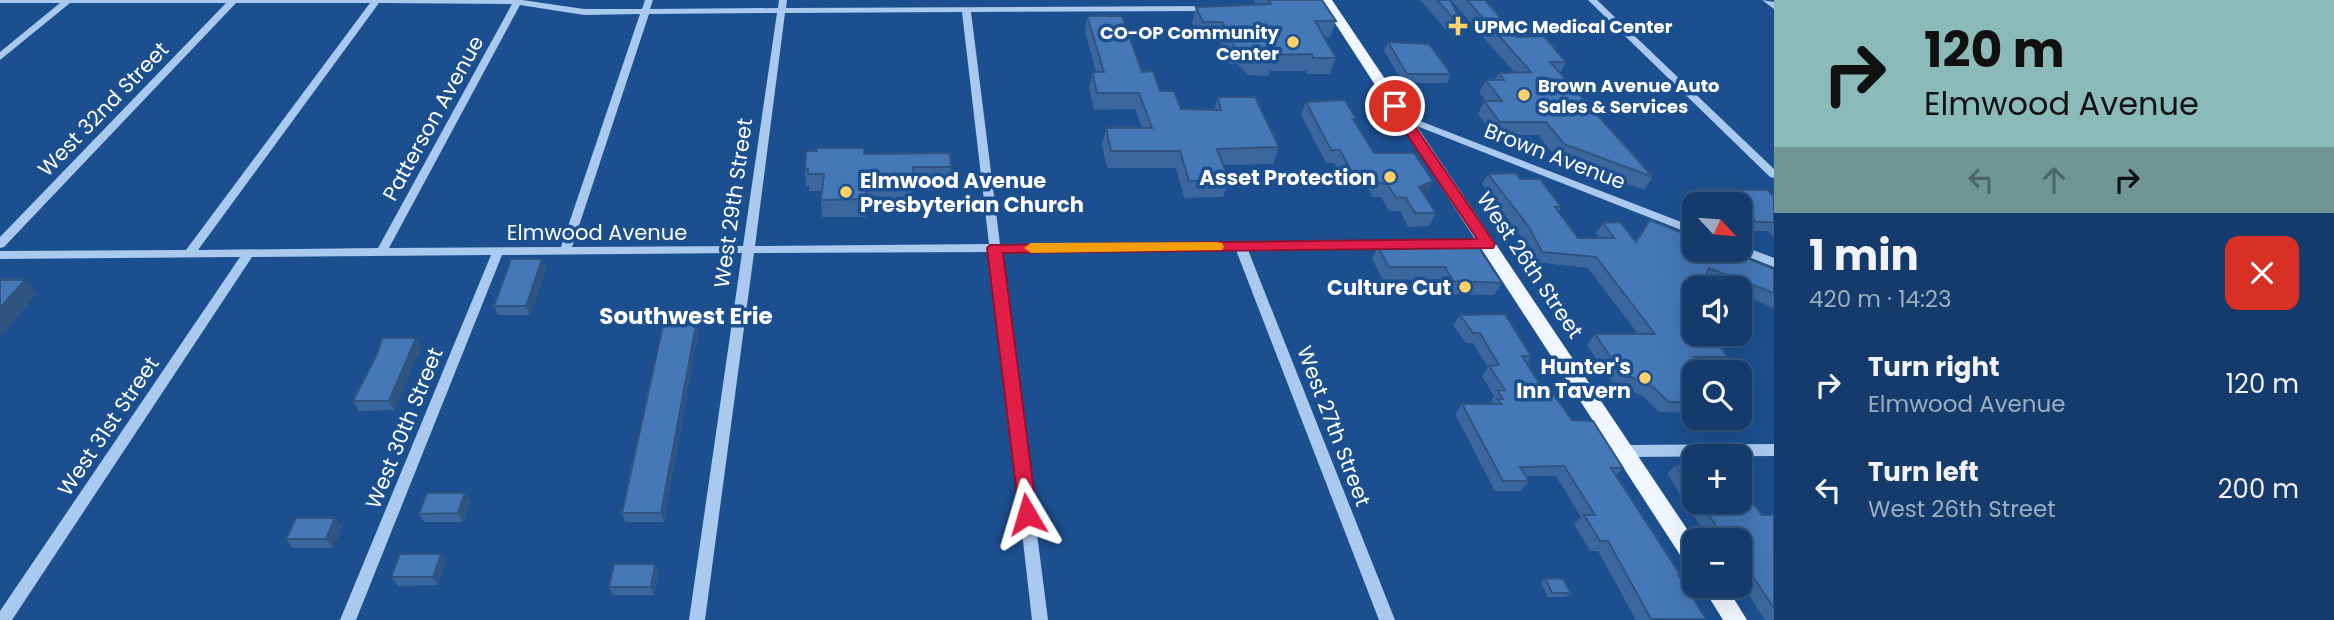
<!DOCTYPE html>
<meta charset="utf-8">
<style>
body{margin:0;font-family:Poppins,sans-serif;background:#1d4271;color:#f1f3f6;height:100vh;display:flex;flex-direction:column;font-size:26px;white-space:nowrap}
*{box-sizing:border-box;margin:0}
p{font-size:23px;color:#9dadc1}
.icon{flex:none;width:38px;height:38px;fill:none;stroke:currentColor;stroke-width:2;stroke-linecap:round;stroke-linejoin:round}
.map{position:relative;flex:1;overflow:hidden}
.sheet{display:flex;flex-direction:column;background:#143b6b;width:560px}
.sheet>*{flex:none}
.top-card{background:#8bbbb9;color:#111;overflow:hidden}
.needle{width:46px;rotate:116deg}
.fabs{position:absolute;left:1682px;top:192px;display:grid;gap:14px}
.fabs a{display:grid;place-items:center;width:70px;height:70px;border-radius:14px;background:#143b6b;box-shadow:0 7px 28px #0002,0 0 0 2px #33557e;font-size:35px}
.pin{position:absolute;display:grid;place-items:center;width:60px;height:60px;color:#fff;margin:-30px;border:4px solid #fff;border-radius:50%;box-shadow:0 2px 7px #0007}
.me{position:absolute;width:77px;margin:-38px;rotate:353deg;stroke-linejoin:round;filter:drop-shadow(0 0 5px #0008)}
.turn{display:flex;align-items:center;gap:24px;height:147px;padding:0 35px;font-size:32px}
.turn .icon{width:91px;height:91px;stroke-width:2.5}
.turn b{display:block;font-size:49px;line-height:60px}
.lanes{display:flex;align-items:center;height:66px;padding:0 35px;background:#0003;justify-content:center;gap:35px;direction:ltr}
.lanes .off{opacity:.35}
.round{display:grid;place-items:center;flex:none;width:74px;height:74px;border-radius:14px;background:#1d4271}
.head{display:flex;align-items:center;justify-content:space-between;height:119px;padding:0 35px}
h1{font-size:42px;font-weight:700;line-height:52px}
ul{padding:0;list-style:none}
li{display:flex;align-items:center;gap:21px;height:105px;padding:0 35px}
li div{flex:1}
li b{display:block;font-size:26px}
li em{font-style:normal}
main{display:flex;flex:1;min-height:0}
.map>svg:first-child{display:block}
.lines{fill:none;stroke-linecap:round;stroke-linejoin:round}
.minor{fill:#a9c9ee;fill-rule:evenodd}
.major{fill:#f0f6ff;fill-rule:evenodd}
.wall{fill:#3a679d}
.shaded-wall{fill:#305480}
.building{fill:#4478b7;stroke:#305480;stroke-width:2}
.route{fill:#e11d48;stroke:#92132f;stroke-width:2}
.slow{fill:#f59e0b}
.poi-dot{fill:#ffd166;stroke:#1b4f8f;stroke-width:2.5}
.labels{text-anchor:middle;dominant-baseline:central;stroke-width:7;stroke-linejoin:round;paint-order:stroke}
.far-poi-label{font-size:18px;font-weight:bold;fill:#fff;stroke:#1b4f8f;text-anchor:start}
.street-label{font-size:21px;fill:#fff;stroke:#1b4f8f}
.poi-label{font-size:21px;font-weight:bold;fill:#fff;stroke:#1b4f8f;text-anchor:end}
.neighbourhood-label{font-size:23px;font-weight:bold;fill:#fff;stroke:#1b4f8f}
</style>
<main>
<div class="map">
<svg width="1774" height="620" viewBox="0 0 1774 620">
<rect width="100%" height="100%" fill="#1b4f8f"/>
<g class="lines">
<!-- minor -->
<g class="minor">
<path d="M0,0H522L584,9H642L645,0H653L650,9L778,8L779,0H787L786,8L1213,6V10L1210,11L971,12L1000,244L1491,241L1493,244L1487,248L1248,250L1395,620H1379L1236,250L1001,251L1048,620H1032L990,252L754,253L705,620H689L742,253L502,255L356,620H340L491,255L252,257L12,620H0V611L240,257L0,259V251L186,250L370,3H236L4,247L0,248V237L226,3H70L0,60V52L60,3H0ZM379,3L512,4L378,248L198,250ZM520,5L584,15L640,14L561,247L389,248ZM962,12L989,244L755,246L785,13ZM777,13L743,246L572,247L649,14Z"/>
<polygon points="1588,0 1597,0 1774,169 1774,178 1770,177"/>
<polygon points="1762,0 1774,2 1774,9"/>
<polygon points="1402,114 1694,227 1694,235 1399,119 1399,115"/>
<polygon points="1740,245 1774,258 1774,267 1736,252 1735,250 1740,250"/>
<polygon points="1774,444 1774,456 1624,457 1619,455 1617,451 1619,447 1624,445"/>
</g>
<!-- major -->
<g class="major">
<polygon points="1320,0 1332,0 1695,541 1694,567 1686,564"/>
<polygon points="1702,586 1726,586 1747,620 1723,620"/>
</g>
</g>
<!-- wall -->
<g class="wall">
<polygon points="1254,0 1322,0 1336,21 1330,37 1324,37 1336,58 1330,74 1307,74 1306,71 1270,71 1268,76 1248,75 1238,64 1230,64 1218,38 1199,38 1192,23 1196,7 1265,4 1265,3 1256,4"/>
<polygon points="1420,0 1450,0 1458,15 1452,28 1447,31"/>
<polygon points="1451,0 1485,0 1517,37 1566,62 1560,73 1653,177 1644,190 1556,157 1538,135 1493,135 1478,114 1484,101 1486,101 1479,92 1486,80 1495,80 1499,73 1514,72"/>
<polygon points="1087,16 1160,91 1181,109 1214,110 1218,97 1279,147 1273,164 1223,165 1229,180 1223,197 1184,198 1176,168 1107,168 1102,145 1106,128 1142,128 1135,109 1094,110 1089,88 1092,72 1096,72 1085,32"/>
<polygon points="1388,42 1451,74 1447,83 1403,83 1384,51"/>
<polygon points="1306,102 1356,119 1355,123 1374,153 1433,181 1425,195 1436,213 1429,226 1408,227 1400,211 1389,211 1381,197 1372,197 1368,188 1347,188 1334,163 1326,163 1301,115"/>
<polygon points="865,154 951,167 950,184 914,185 913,202 867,202 866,217 822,217 821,200 822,191 809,191 809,186 806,186 805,169"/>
<polygon points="1488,174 1520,179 1561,207 1558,212 1578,238 1599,238 1596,233 1603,223 1635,241 1650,220 1687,238 1694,250 1774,269 1774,308 1740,294 1740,289 1726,289 1704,280 1693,313 1728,357 1717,367 1703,367 1694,373 1694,413 1659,412 1644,397 1623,387 1615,387 1587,345 1595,334 1638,334 1588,268 1535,262 1522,238 1482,184"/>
<polygon points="1700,189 1774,197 1774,237 1768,231 1748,231 1740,222 1740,205 1699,205 1693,198"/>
<polygon points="1378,247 1502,283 1494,295 1446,294 1438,279 1383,280 1372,259"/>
<polygon points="542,259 546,268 530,315 498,315 494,306"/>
<polygon points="1460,315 1531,356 1527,363 1545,392 1572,420 1623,468 1616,476 1680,574 1679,575 1706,619 1704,620 1636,620 1598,551 1590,551 1574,524 1581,517 1556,476 1526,476 1529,481 1520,491 1495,491 1455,414 1462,404 1493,404 1491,401 1494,396 1482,376 1488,368 1473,343 1466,343 1453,325"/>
<polygon points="696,325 698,334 664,522 625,522 622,513"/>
<polygon points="416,338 421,347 394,410 359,411 353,401"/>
<polygon points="1676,465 1694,465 1694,502 1740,502 1762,515 1774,515 1774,620 1765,620 1740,581 1740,541 1710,541 1667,474"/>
<polygon points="465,493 470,502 463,522 424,522 419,514"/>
<polygon points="342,526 333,548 293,548 286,539"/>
<polygon points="441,554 446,563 438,585 398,586 391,577"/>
<polygon points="655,564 658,572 654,595 613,595 609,587"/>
<polygon points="1545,578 1571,593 1566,597 1548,597 1541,583"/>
</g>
<!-- shaded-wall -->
<g class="shaded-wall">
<polygon points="1458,15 1452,28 1447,31 1453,18"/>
<polygon points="1433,181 1426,195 1413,201 1419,187"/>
<polygon points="867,184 867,202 866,217 866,199"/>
<polygon points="542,259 546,268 530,315 526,306"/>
<polygon points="25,280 37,294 0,337 0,308"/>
<polygon points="696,325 698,334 664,522 661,513"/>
<polygon points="416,338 421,347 394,410 389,401"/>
<polygon points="465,493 470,502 463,522 458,513"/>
<polygon points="335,518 342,526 333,548 326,539"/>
<polygon points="441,554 446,563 438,585 433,577"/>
<polygon points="655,564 658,572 654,595 651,587"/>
</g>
<!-- building -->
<g class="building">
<polygon points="1268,0 1322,0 1336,21 1315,21 1336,58 1313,58 1312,54 1271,55 1274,59 1253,59 1243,48 1235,48 1222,22 1203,22 1196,7 1271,4"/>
<polygon points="1437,0 1450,0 1458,15 1453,18"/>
<polygon points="1467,0 1485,0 1517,37 1544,36 1566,62 1550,62 1653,177 1564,144 1546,122 1500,122 1484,101 1502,101 1486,80 1504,80 1499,73 1531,72"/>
<polygon points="1087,16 1122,16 1142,72 1153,71 1160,91 1174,91 1181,109 1221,110 1218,97 1255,97 1279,147 1217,149 1229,180 1189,181 1180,151 1111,151 1106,128 1152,128 1139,93 1097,93 1092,72 1104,72"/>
<polygon points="1388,42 1429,44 1451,74 1407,74"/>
<polygon points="1345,100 1356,119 1353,119 1374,153 1414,153 1433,181 1419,187 1436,213 1415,213 1406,198 1396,197 1387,184 1378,183 1374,174 1353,174 1340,150 1331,150 1306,102"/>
<polygon points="817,148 864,148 864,154 950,153 951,167 913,167 914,184 867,184 866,199 821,200 824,174 808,174 808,169 805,169 806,151 817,151"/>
<polygon points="1516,173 1520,179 1540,179 1561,207 1555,207 1578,238 1614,238 1603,223 1620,222 1636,242 1650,220 1688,235 1687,238 1694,241 1694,250 1727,250 1774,269 1774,293 1709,268 1701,289 1694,289 1694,309 1693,313 1694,315 1694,334 1710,334 1728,357 1694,357 1708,373 1694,373 1694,402 1669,402 1653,387 1632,377 1624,377 1595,334 1655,334 1596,257 1542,252 1529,227 1488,174"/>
<polygon points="1700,189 1768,190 1774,197 1774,222 1756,222 1741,207 1740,207 1740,205 1715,205"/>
<polygon points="1478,246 1502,283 1453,281 1445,267 1389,267 1378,247"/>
<polygon points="511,259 542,259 526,306 494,306"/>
<polygon points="0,280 25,280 0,308"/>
<polygon points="1505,314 1531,356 1522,356 1545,392 1552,392 1572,420 1593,421 1623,468 1611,468 1680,574 1678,574 1706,619 1651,619 1608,541 1600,541 1584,515 1595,515 1564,466 1520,467 1529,481 1503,481 1462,404 1501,404 1497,399 1503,399 1498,391 1505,390 1489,366 1499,365 1480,333 1473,333 1460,315"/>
<polygon points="663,325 696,325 661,513 622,513"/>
<polygon points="382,338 416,338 389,401 353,401 377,354"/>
<polygon points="1676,465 1694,465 1694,493"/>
<polygon points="1740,485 1762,515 1774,515 1774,608 1740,557 1740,549 1743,541 1726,541 1700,502 1740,502"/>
<polygon points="427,493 465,493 458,513 419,514"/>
<polygon points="296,518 335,518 326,539 286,539"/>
<polygon points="400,554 441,554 433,577 391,577"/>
<polygon points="614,564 655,564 651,587 609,587"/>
<polygon points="1545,578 1563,579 1571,593 1552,593"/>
</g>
<!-- route -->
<polygon class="route" points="1395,102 1399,103 1493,241 1495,244 1493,248 1003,253 1037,514 1034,520 1027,522 1020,520 987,248 990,245 1477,239 1388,106"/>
<!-- slow -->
<polygon class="slow" points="1217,242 1222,243 1224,247 1222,250 1031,253 1024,248 1031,243"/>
<!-- markers -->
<g class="poi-dot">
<path d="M1454.5 15.5h7v7h7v7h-7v7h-7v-7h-7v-7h7z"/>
<circle cx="1293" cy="42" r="7"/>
<circle cx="1524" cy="95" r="7"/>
<circle cx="1390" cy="177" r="7"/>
<circle cx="846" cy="192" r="7"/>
<circle cx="1465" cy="287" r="7"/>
<circle cx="1645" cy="378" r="7"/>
</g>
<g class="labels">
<!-- far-poi labels -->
<g class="far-poi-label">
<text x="1474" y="26">UPMC Medical Center</text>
<text x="1279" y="32" text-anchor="end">CO-OP Community<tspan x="1279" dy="21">Center</tspan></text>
<text x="1538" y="85">Brown Avenue Auto<tspan x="1538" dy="21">Sales &amp; Services</tspan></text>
</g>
<!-- street labels -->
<g class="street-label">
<text transform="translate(103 109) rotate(-46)">West 32nd Street</text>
<text transform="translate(433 118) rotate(-61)">Patterson Avenue</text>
<text transform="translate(1555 156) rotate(21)">Brown Avenue</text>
<text transform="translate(733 203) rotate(-82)">West 29th Street</text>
<text x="597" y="232">Elmwood Avenue</text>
<text transform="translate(1530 265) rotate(56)">West 26th Street</text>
<text transform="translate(108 426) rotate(-56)">West 31st Street</text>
<text transform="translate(1334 426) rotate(69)">West 27th Street</text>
<text transform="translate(404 428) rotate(-68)">West 30th Street</text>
</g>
<!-- poi labels -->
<g class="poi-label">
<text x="1376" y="177">Asset Protection</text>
<text x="860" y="180" text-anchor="start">Elmwood Avenue<tspan x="860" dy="24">Presbyterian Church</tspan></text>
<text x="1451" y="287">Culture Cut</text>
<text x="1631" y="366">Hunter's<tspan x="1631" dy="24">Inn Tavern</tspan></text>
</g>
<!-- neighbourhood labels -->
<g class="neighbourhood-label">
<text x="686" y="316">Southwest Erie</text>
</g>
</g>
</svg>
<div class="fabs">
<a><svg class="needle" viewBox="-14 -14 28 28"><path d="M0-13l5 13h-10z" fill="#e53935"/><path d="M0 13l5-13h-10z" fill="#9dadc1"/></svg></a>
<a><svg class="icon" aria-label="sound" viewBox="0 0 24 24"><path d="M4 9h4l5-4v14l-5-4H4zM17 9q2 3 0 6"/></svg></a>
<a><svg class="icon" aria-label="search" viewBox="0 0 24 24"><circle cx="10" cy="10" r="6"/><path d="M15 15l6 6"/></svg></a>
<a>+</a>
<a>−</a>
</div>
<div class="pin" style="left:1395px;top:106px;background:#d93025"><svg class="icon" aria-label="arrive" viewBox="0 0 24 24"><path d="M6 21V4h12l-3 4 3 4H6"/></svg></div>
<svg class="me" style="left:1027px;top:514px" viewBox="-20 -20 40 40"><path d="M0-17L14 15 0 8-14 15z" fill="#e11d48" stroke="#fff" stroke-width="4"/></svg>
</div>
<section class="sheet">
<div class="top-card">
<div class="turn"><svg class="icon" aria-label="right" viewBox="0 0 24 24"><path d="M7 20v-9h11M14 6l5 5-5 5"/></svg><div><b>120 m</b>Elmwood Avenue</div></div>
<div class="lanes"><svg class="icon off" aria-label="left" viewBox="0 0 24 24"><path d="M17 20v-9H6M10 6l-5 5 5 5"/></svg><svg class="icon off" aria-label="ahead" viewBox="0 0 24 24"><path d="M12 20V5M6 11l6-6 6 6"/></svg><svg class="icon" aria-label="right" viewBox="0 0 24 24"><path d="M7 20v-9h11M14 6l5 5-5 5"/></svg></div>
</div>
<div class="head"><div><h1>1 min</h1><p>420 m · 14:23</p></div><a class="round" style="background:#d93025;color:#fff"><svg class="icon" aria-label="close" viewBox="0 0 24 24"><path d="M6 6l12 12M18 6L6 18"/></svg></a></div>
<ul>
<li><svg class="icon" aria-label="right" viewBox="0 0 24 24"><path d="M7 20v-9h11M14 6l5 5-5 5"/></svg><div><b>Turn right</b><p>Elmwood Avenue</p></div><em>120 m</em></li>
<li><svg class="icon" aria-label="left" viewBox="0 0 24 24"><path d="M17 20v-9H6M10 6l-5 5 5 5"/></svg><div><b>Turn left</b><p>West 26th Street</p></div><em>200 m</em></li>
</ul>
</section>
</main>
